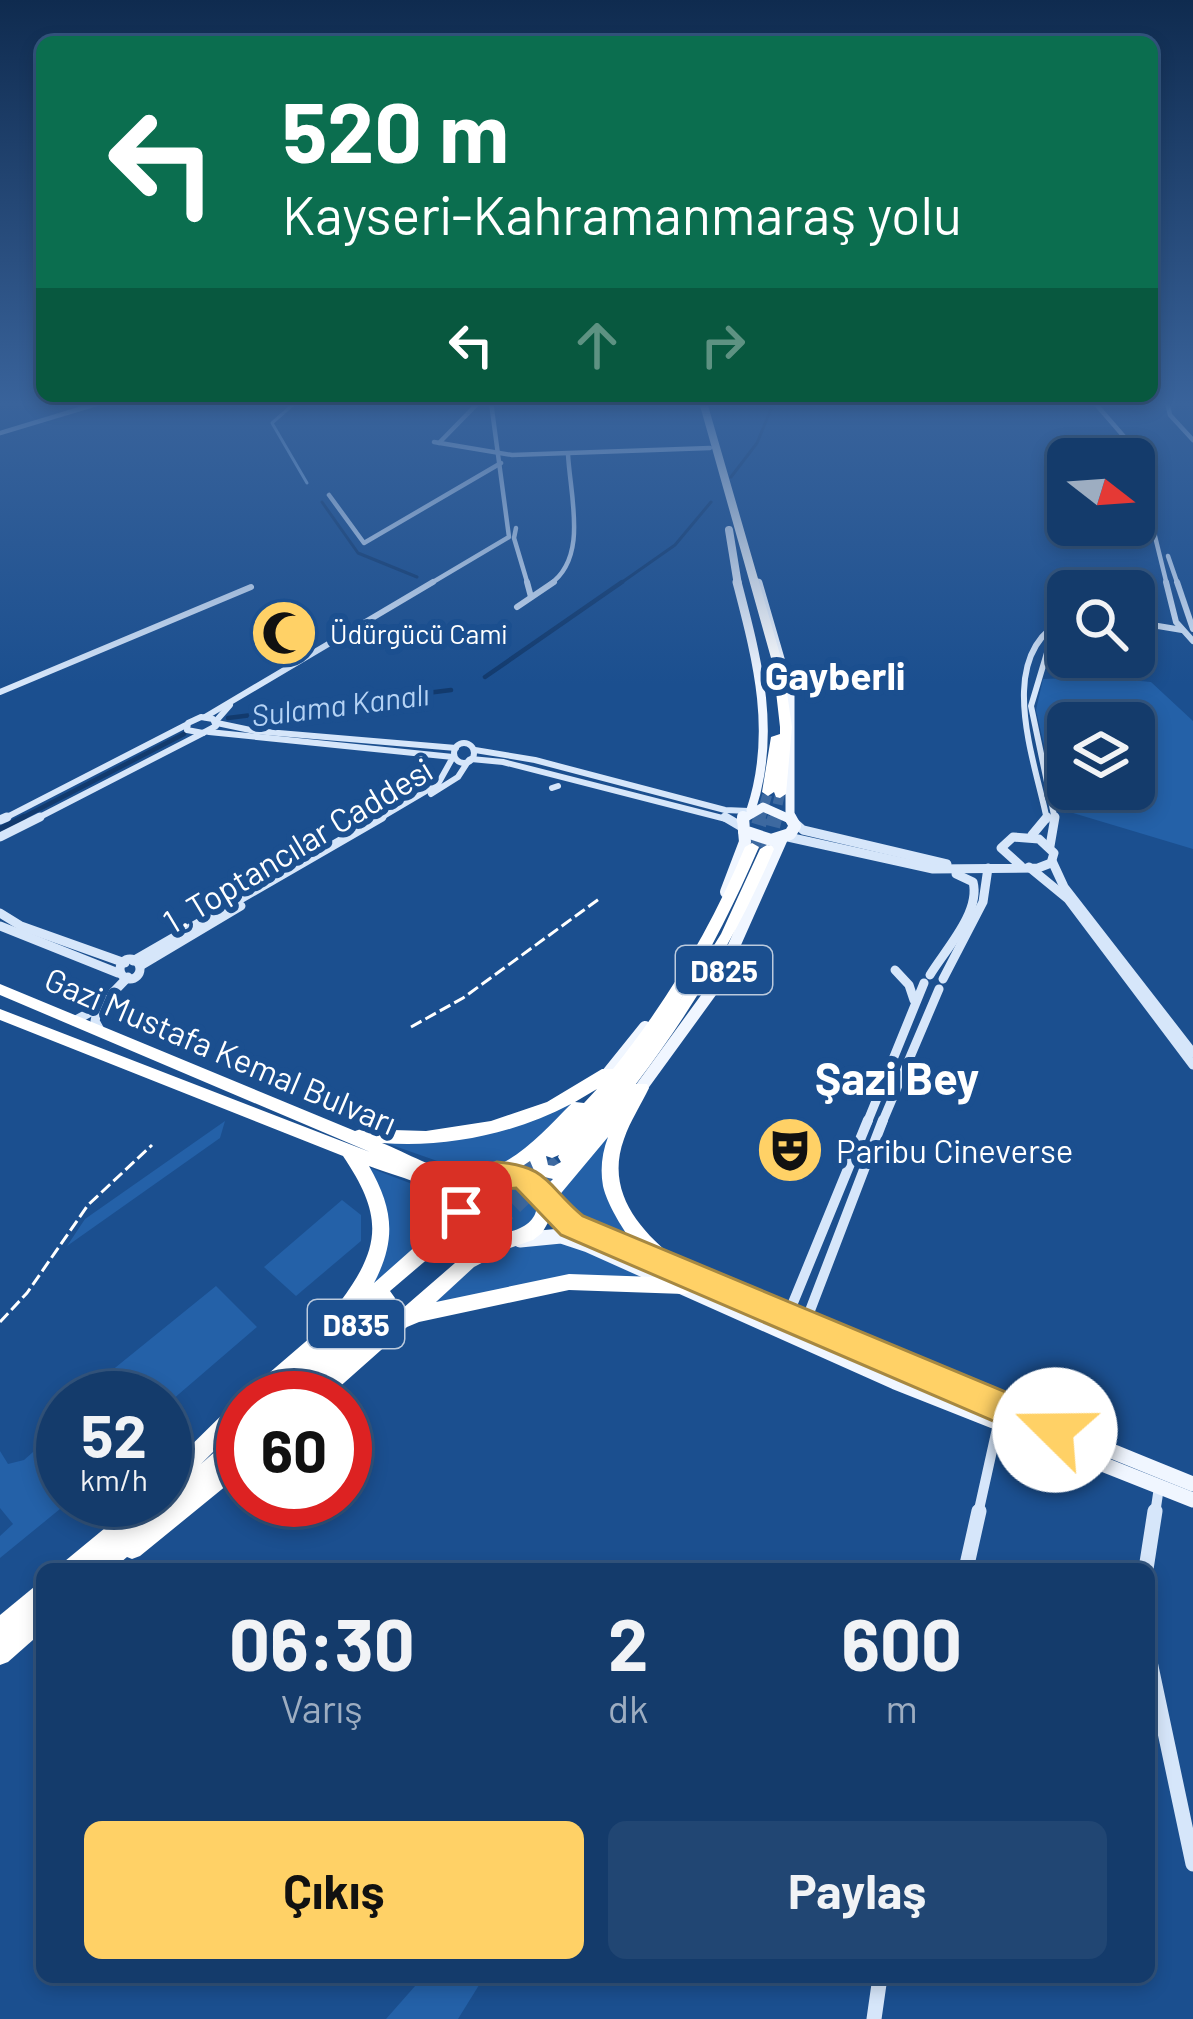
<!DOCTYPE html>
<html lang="tr">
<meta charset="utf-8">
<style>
body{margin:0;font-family:Barlow,sans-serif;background:#214673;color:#f1f3f6;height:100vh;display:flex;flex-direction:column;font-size:45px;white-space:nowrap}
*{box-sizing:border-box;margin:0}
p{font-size:39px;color:#9dadc1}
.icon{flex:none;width:66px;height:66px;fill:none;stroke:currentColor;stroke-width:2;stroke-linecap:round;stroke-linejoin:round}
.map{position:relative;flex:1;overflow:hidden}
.drawer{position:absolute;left:36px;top:1563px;width:1119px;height:420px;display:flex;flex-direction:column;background:#143b6b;border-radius:18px;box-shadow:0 6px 18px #0003,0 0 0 3px #33557e}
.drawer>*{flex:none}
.top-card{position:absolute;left:36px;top:36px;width:1122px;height:366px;border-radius:18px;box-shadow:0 6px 18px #0003,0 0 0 3px #33557e;background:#0b6e4f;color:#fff;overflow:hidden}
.needle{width:78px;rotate:107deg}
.fabs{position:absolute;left:1047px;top:438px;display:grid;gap:24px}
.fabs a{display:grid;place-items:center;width:108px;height:108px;border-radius:18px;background:#143b6b;box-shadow:0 6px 18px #0003,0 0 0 3px #33557e;font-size:60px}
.speed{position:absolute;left:36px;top:1371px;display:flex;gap:24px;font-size:60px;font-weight:700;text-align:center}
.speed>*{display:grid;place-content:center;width:156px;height:156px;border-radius:50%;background:#143b6b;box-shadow:0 6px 18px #0003,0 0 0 3px #33557e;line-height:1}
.speed small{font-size:30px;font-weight:400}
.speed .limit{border:18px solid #d22;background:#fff;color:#111}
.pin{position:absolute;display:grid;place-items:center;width:102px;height:102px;color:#fff;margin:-51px;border-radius:24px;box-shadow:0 6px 18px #0006}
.me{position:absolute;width:132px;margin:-66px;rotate:292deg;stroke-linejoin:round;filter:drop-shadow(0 0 9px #0008)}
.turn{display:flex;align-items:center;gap:42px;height:252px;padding:0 48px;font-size:54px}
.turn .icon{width:156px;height:156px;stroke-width:2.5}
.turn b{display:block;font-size:84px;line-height:102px}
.lanes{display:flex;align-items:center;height:114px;padding:0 48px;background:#0003;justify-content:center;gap:60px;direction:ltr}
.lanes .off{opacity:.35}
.eta{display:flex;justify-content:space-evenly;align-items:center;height:204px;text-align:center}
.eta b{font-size:72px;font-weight:700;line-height:84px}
.button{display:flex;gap:24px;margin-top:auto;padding:24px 48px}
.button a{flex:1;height:138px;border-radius:18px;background:#ffd166;color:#111;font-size:48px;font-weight:700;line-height:138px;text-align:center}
.button a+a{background:#214673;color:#f1f3f6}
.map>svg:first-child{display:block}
.green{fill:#2461a8;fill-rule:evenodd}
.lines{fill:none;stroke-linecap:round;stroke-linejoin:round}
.stream{stroke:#9cc4f0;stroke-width:3}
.canal-far2{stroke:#123a6d;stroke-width:3}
.canal-far1{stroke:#123a6d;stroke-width:4.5}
.canal{stroke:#123a6d;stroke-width:6}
.highway-tunnel-far2{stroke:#3d69a0;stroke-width:10;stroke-dasharray:10 6;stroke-linecap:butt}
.highway-tunnel-far1{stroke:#3d69a0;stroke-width:15;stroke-dasharray:15 8;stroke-linecap:butt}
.highway-tunnel{stroke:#3d69a0;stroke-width:18;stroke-dasharray:18 9;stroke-linecap:butt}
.secondary-far4{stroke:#d6e6fa;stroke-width:4.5}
.secondary-far3{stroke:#d6e6fa;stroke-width:6}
.secondary-far2{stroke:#d6e6fa;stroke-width:9}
.secondary-far1{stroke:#d6e6fa;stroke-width:10}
.secondary{stroke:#d6e6fa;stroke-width:15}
.primary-far3{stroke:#f0f6ff;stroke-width:8}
.primary-far2{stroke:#f0f6ff;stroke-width:9}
.primary-far1{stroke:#f0f6ff;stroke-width:12}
.primary{stroke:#f0f6ff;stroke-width:15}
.highway{fill:#fff;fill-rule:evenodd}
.rail{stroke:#fff;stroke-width:3;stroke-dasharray:12 4.5;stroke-linecap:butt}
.route{fill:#ffd166;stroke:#a68842;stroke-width:3}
.labels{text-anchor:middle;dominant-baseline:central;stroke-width:12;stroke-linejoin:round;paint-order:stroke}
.far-poi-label{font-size:27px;fill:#fff;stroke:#1b4f8f;text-anchor:start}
.far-water-label{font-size:30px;font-style:italic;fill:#b5d3f5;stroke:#1b4f8f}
.shield{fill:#1b4f8f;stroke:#bbcadd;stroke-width:3}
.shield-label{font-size:30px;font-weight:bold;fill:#fff}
.street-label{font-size:33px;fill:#fff;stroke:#1b4f8f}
.poi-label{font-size:33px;fill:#fff;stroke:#1b4f8f;text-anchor:start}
.far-district-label{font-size:39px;font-weight:bold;fill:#fff;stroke:#1b4f8f}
.district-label{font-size:45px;font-weight:bold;fill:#fff;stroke:#1b4f8f}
</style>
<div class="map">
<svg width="1193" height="2019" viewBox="0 0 1193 2019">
<rect width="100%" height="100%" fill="#1b4f8f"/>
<!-- green -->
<g class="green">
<path d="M1099,677L1151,682L1193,721V849L1063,810L1057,803L1036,710L1043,679ZM1068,723H1134V789H1068Z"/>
<polygon points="580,1096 514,1162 460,1169 386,1143 457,1138"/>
<polygon points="628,1110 607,1150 640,1247 570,1218 558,1197 562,1185"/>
<polygon points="225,1121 220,1138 67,1246 85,1219"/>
<polygon points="365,1166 428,1190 448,1204 447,1222 370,1291 382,1256"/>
<polygon points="494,1178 528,1183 540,1211 517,1235 481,1234 467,1218 467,1199"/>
<polygon points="342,1200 361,1215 361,1241 296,1296 264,1267"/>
<polygon points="541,1240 561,1241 652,1277 426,1307 493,1251"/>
<polygon points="216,1286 257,1327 165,1406 165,1398 88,1398 84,1393"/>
<polygon points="50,1437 63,1446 63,1500 71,1500 0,1558 0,1536 13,1524 0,1508 0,1451 8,1464 24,1460"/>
<polygon points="423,1977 484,1977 458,2019 386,2019"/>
</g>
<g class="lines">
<!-- stream -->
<polyline class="stream" points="296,402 272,423 307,483"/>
<!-- canal-far2 -->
<g class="canal-far2">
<polyline points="731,477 757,443 774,402"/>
<polyline points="322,502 358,553 417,577"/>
<polyline points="618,585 675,545 711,502"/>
</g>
<!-- canal-far1 -->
<g class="canal-far1">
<polyline points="485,677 622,582"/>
<polyline points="228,718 451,690"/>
<polyline points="18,820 184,734"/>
</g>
<!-- canal -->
<polyline class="canal" points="0,829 24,817"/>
<!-- highway-tunnel-far2 -->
<g class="highway-tunnel-far2">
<polyline points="760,820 768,792"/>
<polyline points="774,820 780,794"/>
</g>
<!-- highway-tunnel-far1 -->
<g class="highway-tunnel-far1">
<polyline points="752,847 761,817"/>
<polyline points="767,849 775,817"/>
</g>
<!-- highway-tunnel -->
<g class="highway-tunnel">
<polyline points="442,1249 545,1157"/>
<polyline points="455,1261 559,1163"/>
</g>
<!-- secondary-far4 -->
<g class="secondary-far4">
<polyline points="1094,402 1133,447 1167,585"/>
<polyline points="1167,402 1170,415 1193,440"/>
<polyline points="0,433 103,402"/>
<polyline points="434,442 512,455 710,448"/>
<polyline points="439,443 479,402"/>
<polyline points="329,495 364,543 501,463"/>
<polyline points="516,528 514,538 528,585"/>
<polyline points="1168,556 1178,585"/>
<polyline points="428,585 509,537 491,402"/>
<path d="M549,585C589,558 570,496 568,454"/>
</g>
<!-- secondary-far3 -->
<g class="secondary-far3">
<polyline points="527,582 531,597"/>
<polyline points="1166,582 1176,622 1193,641"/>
<polyline points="1177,582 1193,629"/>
<polyline points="517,607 554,582"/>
<polyline points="1134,622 1182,630"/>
<polyline points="0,692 251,587"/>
<polygon points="201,717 213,719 216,726 203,733 187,730 188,723"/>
<polyline points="205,717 433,582"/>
<polyline points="216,721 230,705"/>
<polyline points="217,723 255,731 456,748"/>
<polyline points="209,732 453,757 438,784 377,820"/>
<circle cx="464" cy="753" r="10"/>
<polyline points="475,750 535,760 725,810 749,811"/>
<polyline points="471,759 503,762 730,820"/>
<polyline points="552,788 558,786"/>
<polyline points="431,794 458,777 469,760"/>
<polyline points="1,820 186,725"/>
<polyline points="34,820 203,733"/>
<path d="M1047,820C1036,763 991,652 1068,618"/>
<polyline points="1055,820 1031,706 1049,646 1068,625"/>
</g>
<!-- secondary-far2 -->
<g class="secondary-far2">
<polyline points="725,817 742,827"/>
<polyline points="0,820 7,817"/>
<polyline points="794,822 803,830 947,864"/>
<polyline points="1032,835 1047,817"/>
<polyline points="0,837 40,817"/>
<polyline points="788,837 933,869 1038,868 1051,863 1054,853 1039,839 1013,837 1001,848 1021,866"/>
<polyline points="1050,846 1055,817"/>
<polyline points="1052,861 1064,887 1193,1053"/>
<polyline points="1029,867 1068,899 1193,1065"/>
<polyline points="0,913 21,926 125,963"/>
<polyline points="0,926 118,973"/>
<circle cx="130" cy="969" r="10"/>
<polyline points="133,961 382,817"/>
<polyline points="142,965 241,906"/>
<polyline points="895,970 909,985 914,1000"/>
<path d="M930,975C945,950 981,912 973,882L956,874"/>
<polyline points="943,979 983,902 988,868"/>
<polyline points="98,1008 128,977"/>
<polyline points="74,1021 98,1008 95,1021 101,1032"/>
<polyline points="867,1123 924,983"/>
<polyline points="882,1123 939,989"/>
</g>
<!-- secondary-far1 -->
<g class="secondary-far1">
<polyline points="788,1315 868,1120"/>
<polyline points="806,1321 883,1120"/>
<polyline points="978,1514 998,1424"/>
<polyline points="1155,1514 1159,1487"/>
</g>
<!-- secondary -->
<g class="secondary">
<polyline points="966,1569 979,1511"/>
<polyline points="1146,1569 1155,1511"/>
<polyline points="1149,1657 1193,1864"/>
<polyline points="874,2019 880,1977"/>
</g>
<!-- primary-far3 -->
<polyline class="primary-far3" points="729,530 738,585"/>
<!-- primary-far2 -->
<g class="primary-far2">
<path d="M737,582C757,659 777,732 751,810"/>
<polyline points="758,583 790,693 790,816"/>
<polyline points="741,820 763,807 792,820"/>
</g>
<!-- primary-far1 -->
<g class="primary-far1">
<polyline points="743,817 744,831 771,840 790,834 795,826 790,817"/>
<polyline points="726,892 745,842 744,831"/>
<polyline points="608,1073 645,1027"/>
<polyline points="641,1088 718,982 782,838"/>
</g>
<!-- primary -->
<g class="primary">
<path d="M545,1203L572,1225C780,1310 985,1401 1193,1484"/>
<polyline points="520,1240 561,1236 588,1245 895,1382 1193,1500"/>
</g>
<!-- highway -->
<g class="highway">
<polygon points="699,402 707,402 783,665 792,727 786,794 780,798 776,797 774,792 768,796 762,792 771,737 780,734 780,727 773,665"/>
<path d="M752,843L759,847C736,900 711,951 680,1000L721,934L760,849L767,845L772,846L774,849C738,934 692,1010 636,1084H647L649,1088C641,1105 630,1121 624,1139C605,1191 639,1230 677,1260L680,1265L677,1270C674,1271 671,1272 668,1272C643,1266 608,1210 603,1186C600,1169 602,1153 608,1137L552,1204L550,1219L542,1233L533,1240L510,1248L474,1267L436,1302L569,1274L684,1278L690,1280L693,1286L690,1292L684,1294L569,1290L419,1322L407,1327L327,1398H244L247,1392L340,1312L338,1308L340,1302C383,1245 382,1214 343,1156L0,1020V1009L370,1152L0,995V984L355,1131L361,1129L426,1131L491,1121L547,1102L602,1069H613C668,1000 711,928 745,847ZM597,1089L584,1103L575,1102ZM571,1104C542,1133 507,1175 462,1173C439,1172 405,1152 382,1143C446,1148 514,1134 571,1104ZM559,1155L558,1157L561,1162L554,1166L548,1165L546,1156L552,1158ZM530,1161L536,1175L553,1179L546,1186L540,1178L518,1169ZM369,1166C397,1177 439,1184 453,1213L374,1283C397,1239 393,1208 369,1166ZM512,1181C560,1202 530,1240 484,1232L470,1215L474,1197L493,1183ZM461,1229L472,1243L481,1246L472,1251L468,1240L453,1237ZM437,1251L454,1252L455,1263L372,1335L364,1330L360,1332L393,1304L395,1298L390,1291Z"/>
<polygon points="243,1399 243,1422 201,1464 236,1433 243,1430 243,1472 140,1556 132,1559 127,1557 113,1569 62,1569 65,1561 139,1500 165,1500 165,1471 236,1401"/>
<polygon points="42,1584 42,1632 8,1662 0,1665 0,1615 34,1587"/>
</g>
<!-- rail -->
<g class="rail">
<polyline points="411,1027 463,998 599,899"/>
<polyline points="0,1322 27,1293 88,1205 152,1145"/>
</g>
</g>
<!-- sky -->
<linearGradient id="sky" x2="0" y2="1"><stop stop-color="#0f2b4f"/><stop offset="0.59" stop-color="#39639b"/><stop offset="1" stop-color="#39639b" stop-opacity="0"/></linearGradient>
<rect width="1193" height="684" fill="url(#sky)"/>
<!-- route -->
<path class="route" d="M497,1162C549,1166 547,1186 583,1216L1068,1418L1074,1430L1068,1442L1055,1447L1042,1442L561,1235L516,1188L488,1191L472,1221L461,1225L450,1221L445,1212C454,1180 467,1172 497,1162Z"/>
<!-- icons -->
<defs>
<symbol id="mosque-disc" viewBox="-11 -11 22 22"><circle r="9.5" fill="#ffd166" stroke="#1b4f8f"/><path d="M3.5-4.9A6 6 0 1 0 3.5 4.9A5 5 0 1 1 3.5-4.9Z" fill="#111"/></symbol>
<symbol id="theatre-disc" viewBox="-11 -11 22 22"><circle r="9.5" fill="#ffd166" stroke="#1b4f8f"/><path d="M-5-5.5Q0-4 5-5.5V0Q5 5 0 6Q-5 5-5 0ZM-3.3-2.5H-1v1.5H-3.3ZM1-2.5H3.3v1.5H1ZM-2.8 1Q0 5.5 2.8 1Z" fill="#111"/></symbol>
</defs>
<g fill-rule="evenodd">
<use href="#mosque-disc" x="246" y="595" width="76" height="76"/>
<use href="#theatre-disc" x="752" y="1112" width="76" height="76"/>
</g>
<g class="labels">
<!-- far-poi labels -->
<g class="far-poi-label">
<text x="330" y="633">Üdürgücü Cami</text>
</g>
<!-- far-water labels -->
<g class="far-water-label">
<text transform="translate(340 704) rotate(-7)">Sulama Kanalı</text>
</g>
<!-- shield labels -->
<g class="shield">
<rect x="676" y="946" width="96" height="48" rx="9"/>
<rect x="308" y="1300" width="96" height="48" rx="9"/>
</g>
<g class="shield-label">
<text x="724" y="970">D825</text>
<text x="356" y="1324">D835</text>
</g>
<!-- street labels -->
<g class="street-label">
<text transform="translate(297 845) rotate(-31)">1. Toptancılar Caddesi</text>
<text transform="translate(221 1050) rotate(23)">Gazi Mustafa Kemal Bulvarı</text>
</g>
<!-- poi labels -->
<g class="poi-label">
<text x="836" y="1150">Paribu Cineverse</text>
</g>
<!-- far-district labels -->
<g class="far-district-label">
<text x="835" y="674">Gayberli</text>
</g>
<!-- district labels -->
<g class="district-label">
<text x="897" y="1077">Şazi Bey</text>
</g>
</g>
</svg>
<div class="fabs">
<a><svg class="needle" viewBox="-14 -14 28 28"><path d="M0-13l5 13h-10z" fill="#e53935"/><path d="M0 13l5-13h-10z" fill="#9dadc1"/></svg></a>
<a><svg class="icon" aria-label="search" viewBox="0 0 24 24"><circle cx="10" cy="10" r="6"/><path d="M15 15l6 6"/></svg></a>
<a><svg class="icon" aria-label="layers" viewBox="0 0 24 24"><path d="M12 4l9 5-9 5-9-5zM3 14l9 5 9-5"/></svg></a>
</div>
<div class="speed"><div>52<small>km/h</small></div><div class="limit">60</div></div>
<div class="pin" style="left:461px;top:1212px;background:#d93025"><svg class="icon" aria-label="arrive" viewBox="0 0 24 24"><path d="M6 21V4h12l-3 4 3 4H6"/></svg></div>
<svg class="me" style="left:1055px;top:1430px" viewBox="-20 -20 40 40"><circle r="19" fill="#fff"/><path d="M0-13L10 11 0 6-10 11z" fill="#ffd166"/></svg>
<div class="top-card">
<div class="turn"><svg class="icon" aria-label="left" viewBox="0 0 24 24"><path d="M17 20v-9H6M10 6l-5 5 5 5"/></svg><div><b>520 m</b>Kayseri-Kahramanmaraş yolu</div></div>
<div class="lanes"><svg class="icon" aria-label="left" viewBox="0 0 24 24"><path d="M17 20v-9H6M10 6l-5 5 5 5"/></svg><svg class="icon off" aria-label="ahead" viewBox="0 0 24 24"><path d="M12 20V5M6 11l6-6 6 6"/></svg><svg class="icon off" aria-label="right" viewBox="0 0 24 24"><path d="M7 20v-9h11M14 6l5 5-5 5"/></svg></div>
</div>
<section class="drawer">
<div class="eta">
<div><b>06:30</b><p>Varış</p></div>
<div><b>2</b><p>dk</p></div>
<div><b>600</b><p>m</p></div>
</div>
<div class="button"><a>Çıkış</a><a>Paylaş</a></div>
</section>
</div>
